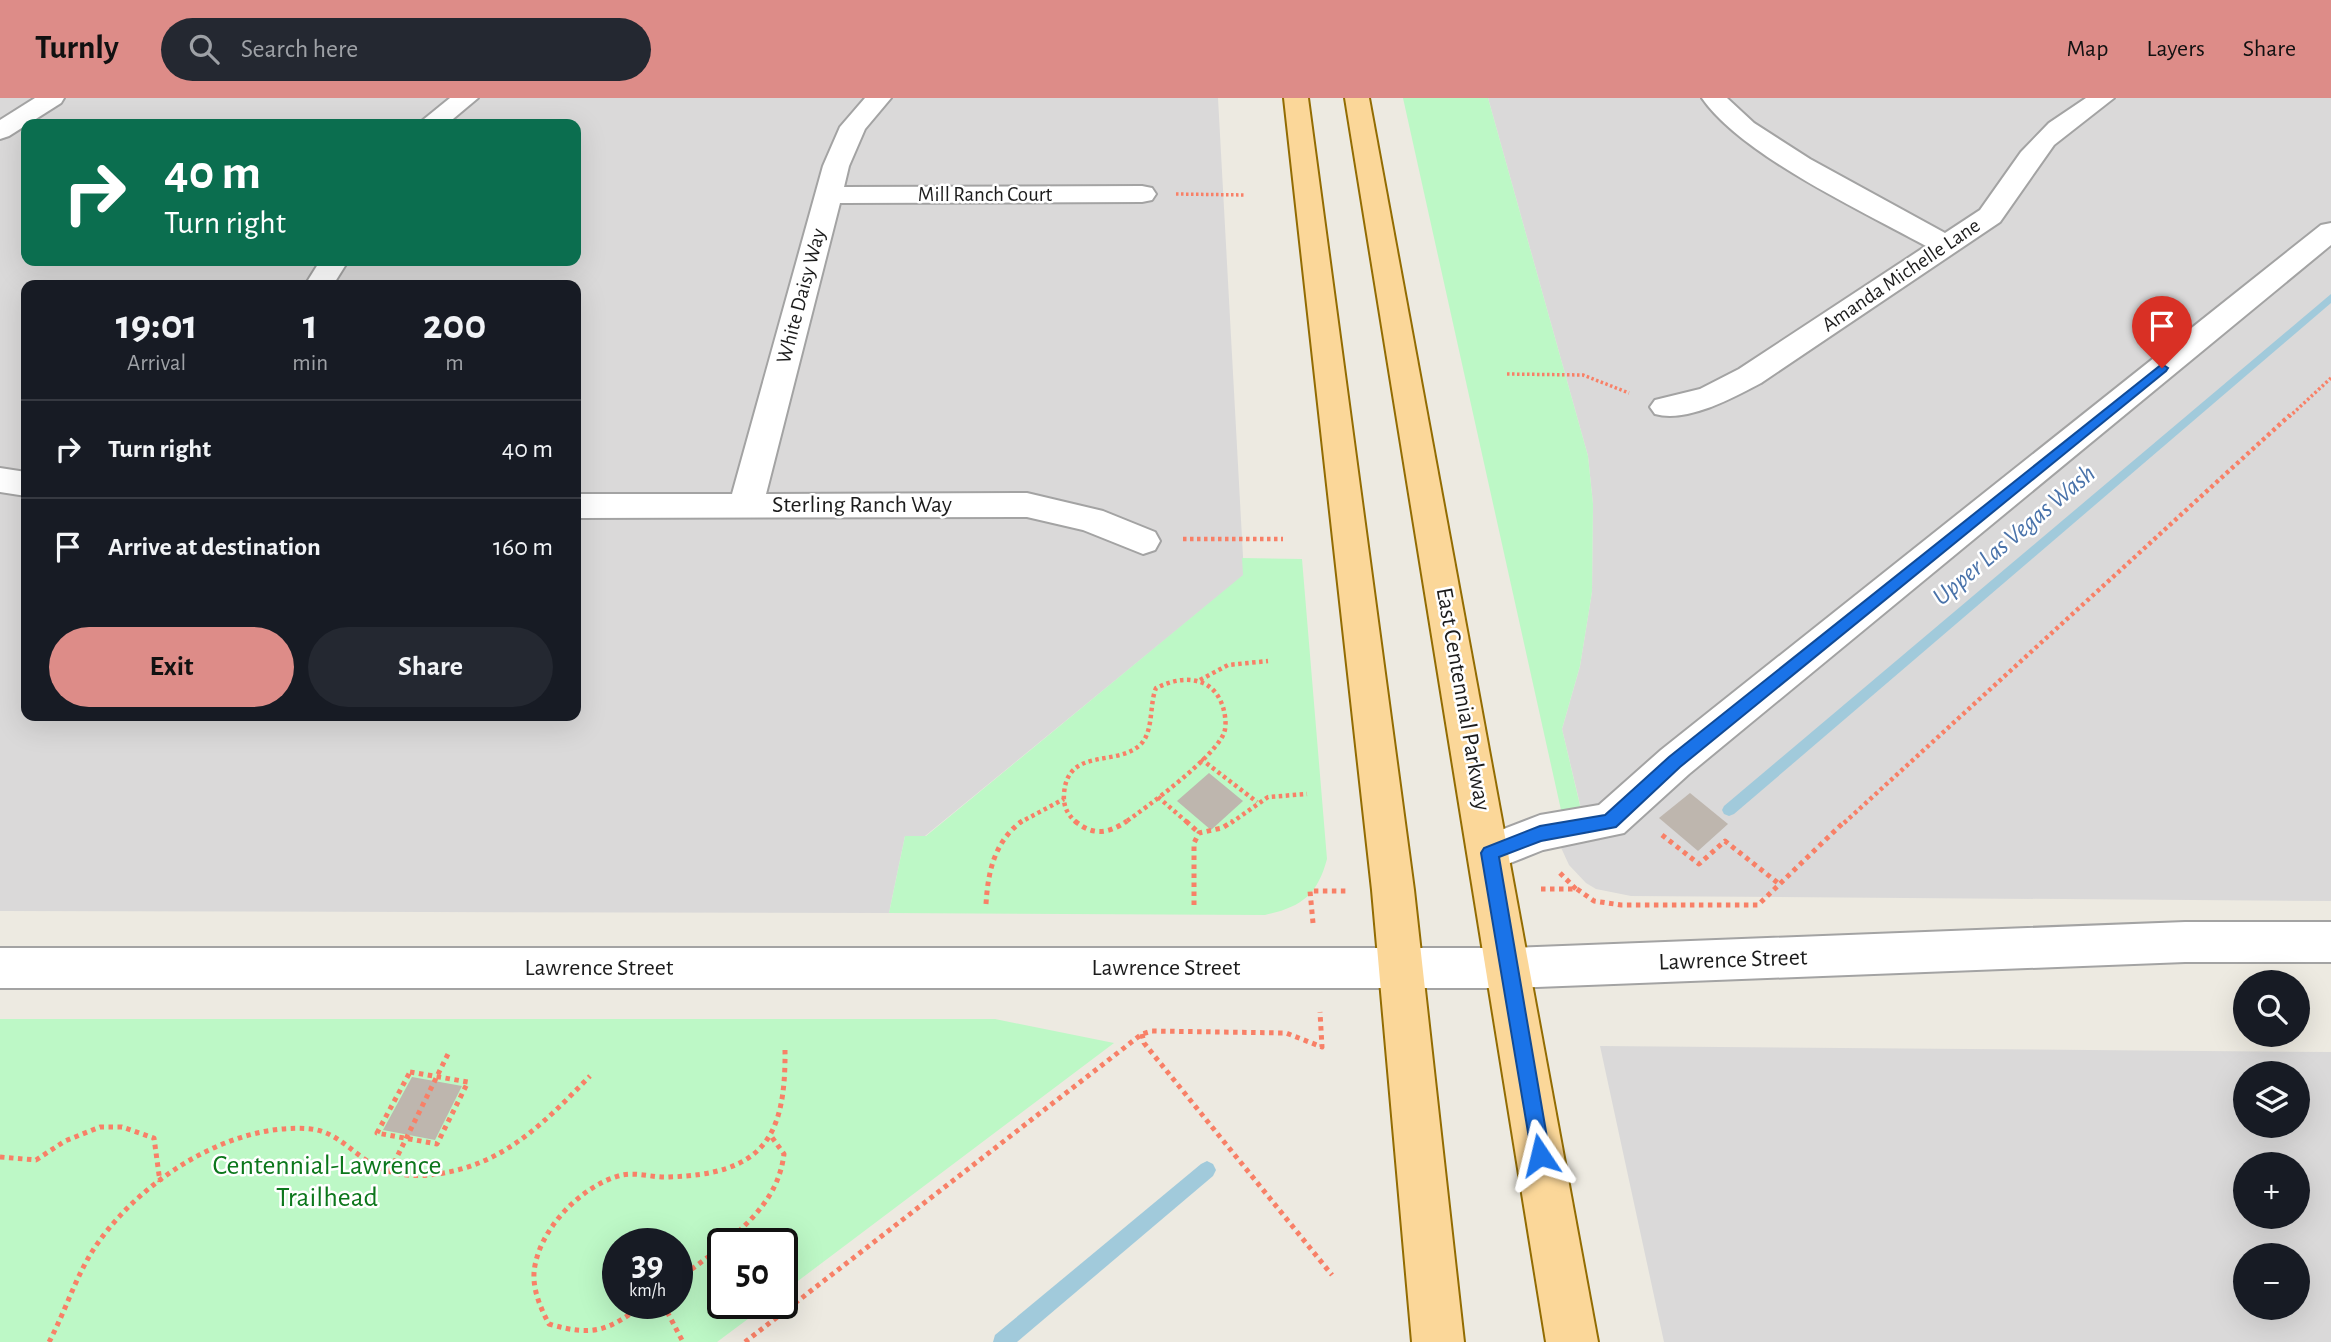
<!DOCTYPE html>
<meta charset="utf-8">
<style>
body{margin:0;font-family:"Alegreya Sans",sans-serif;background:#242831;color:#f1f3f6;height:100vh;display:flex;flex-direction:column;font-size:26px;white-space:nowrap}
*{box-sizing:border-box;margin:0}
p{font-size:23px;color:#9ea1a6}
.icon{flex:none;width:38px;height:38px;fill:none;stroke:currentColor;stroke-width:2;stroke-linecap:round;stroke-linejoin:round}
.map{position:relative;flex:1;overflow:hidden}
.sheet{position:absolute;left:21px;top:182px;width:560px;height:441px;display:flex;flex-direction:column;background:#171b24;border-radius:14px;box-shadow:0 7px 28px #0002}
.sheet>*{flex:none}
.banner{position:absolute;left:21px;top:21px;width:560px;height:147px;border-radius:14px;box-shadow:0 7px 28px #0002;background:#0b6e4f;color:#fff;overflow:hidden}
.controls{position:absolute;left:2233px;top:872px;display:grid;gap:14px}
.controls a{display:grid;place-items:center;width:77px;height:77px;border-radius:50%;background:#171b24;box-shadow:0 7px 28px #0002;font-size:35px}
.speed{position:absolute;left:602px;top:1130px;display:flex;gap:14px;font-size:35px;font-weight:700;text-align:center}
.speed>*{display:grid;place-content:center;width:91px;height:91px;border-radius:50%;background:#171b24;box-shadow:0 7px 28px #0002;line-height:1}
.speed small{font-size:18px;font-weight:400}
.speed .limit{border:4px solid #111;border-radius:10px;background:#fff;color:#111}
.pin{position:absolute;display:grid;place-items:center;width:60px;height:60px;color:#fff;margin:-72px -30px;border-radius:50% 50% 50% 0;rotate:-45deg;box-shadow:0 0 7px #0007}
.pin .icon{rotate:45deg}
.me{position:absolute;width:77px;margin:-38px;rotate:350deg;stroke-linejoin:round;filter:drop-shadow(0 0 5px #0008)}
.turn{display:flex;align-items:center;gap:24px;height:147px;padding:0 28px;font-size:32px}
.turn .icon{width:91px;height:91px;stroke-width:2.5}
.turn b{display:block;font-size:49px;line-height:60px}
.eta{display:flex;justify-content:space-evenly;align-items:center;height:119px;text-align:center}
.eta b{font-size:42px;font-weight:700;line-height:49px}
.action{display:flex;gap:14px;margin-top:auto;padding:14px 28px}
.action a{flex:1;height:80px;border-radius:42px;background:#dd8c88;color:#111;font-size:28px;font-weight:700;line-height:80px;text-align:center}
.action a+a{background:#242831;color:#f1f3f6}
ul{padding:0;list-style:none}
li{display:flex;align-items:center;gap:21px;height:98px;padding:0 28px;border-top:2px solid #363941}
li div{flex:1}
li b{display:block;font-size:26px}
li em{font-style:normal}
header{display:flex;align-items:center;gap:42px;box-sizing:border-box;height:98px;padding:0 35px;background:#dd8c88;color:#111}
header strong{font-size:33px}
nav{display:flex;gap:38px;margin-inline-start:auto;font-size:24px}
.search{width:490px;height:63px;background:#242831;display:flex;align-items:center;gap:18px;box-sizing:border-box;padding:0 24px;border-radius:38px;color:#9ea1a6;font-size:26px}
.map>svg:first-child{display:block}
.residential{fill:#dad9d9;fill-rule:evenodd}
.park{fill:#bdf8c6;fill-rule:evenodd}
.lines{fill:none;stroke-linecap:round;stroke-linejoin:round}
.stream{fill:#a1cadb;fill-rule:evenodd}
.building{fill:#beb6ae}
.minor-casing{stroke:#a3a3a3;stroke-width:4}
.major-casing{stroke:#926c02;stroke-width:4}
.path-far2{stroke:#f88067;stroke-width:3.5;stroke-dasharray:2.5 2.5;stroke-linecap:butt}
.path-far1{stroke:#f88067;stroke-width:4.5;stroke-dasharray:3.5 3.5;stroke-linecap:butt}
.path{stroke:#f88067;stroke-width:5;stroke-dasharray:4.5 4.5;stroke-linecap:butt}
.minor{fill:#fff;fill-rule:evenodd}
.major{fill:#fbd799;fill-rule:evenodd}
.route{fill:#1a73e8;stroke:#114b97;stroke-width:2}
.labels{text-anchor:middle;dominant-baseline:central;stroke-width:5;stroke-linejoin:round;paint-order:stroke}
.far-street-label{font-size:21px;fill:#1c1c1c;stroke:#fff}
.street-label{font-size:24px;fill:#1c1c1c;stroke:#fff}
.water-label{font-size:26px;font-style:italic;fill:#4a73aa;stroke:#fff}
.near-park-label{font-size:28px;fill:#0c771c;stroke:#fff}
</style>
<header>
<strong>Turnly</strong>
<div class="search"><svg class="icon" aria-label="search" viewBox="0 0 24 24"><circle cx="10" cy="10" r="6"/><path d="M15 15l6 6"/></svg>Search here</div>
<nav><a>Map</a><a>Layers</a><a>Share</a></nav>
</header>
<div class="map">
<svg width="2331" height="1244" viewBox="0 0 2331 1244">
<rect width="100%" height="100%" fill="#edeae1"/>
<!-- residential -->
<g class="residential">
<path d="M0,0H1218L1244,477L925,738H905L889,815L0,813ZM26,26H576V163H26ZM26,187H576V618H26Z"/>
<polygon points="1488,0 2331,0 2331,803 1631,798 1596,791 1586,785 1569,767 1558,743 1583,719 1562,631 1580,568 1592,494 1593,406 1588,358"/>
<path d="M1600,948L2331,954V1244H1664ZM2245,975H2298V1027H2245ZM2245,1066H2298V1118H2245ZM2245,1157H2298V1209H2245Z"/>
</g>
<!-- park -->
<g class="park">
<polygon points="1403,0 1488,0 1588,358 1593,406 1592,494 1580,568 1562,631 1583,720 1563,721"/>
<path d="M1242,460L1302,461L1327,761C1317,798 1301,809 1265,817L889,815L905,738H926L1243,477Z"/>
<path d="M0,921H995L1114,945L782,1195V1146H723V1206H768L717,1244H0ZM618,1146H677V1206H618Z"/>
</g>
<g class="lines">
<!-- stream -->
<g class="stream">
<polygon points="2331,196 2331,205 1734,716 1729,718 1724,716 1722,712 1724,708"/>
<polygon points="1207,1063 1213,1066 1216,1072 1213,1078 1017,1244 993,1244 995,1237 1201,1066"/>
</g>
</g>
<!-- building -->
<g class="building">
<polygon points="1209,675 1243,703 1211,732 1177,703"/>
<polygon points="1690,695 1728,726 1698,753 1659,720"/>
<polygon points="412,979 462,988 435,1042 383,1032"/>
</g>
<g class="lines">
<defs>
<g id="minor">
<polygon points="35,0 64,0 61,5 9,38 0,41 0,22"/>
<polygon points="450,0 478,0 447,26 418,26"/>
<polygon points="865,0 891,0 865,31 849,68 844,89 1142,88 1152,90 1156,96 1152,102 1142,104 840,105 766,396 1027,395 1103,413 1155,434 1160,443 1155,452 1143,456 1083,432 1027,419 576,420 576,396 732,396 823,68 840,29"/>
<path d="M1702,0H1727L1754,25L1810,61L1945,135L1980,112L2021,54L2049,25L2086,0H2114L2054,47L2000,124L1761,285C1733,300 1687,325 1655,316L1650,309L1655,302L1700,291L1739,271L1926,148C1864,114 1741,57 1702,0Z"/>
<polygon points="2331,125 2331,147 1689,676 1624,735 1543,752 1490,773 1475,768 1469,755 1475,742 1540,717 1599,707 1661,652 2321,127"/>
<polygon points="320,163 348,163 333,187 305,187"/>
<polygon points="0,370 26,374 26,398 0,394"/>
<polygon points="2185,824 2331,824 2331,864 2185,864 1508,890 0,890 0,850 1508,850"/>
</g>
<g id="major">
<polygon points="1284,0 1308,0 1414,792 1464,1244 1412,1244 1372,792"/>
<polygon points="1345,0 1369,0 1598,1244 1546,1244"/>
</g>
</defs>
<!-- minor casing -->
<use href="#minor" class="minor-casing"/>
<!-- major casing -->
<use href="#major" class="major-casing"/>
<!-- path-far2 -->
<g class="path-far2">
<polyline points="1176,96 1245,97"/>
<polyline points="1507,276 1583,277 1629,295"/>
<polyline points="2289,319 2331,280"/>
</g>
<!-- path-far1 -->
<g class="path-far1">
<polyline points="1183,441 1283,441"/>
<polyline points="1200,582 1228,567 1268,563"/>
<polyline points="1201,661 1257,704"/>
<polyline points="1158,699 1188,725"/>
<polyline points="1019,725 1064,701"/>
<path d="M1077,725C1068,717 1063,709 1064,696C1067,649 1116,669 1140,647C1154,634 1149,607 1156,590C1173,582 1190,578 1207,587C1215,592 1220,600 1223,609C1225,616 1227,627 1224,635C1214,660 1147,709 1124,725"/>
<polyline points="1231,725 1268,699 1307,696"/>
<polyline points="1844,725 2290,317"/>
</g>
<!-- path -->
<g class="path">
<path d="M1075,723C1093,738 1108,736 1127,723"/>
<polyline points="1186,723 1199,735"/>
<polyline points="1662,737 1699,766 1725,743 1778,785"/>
<polyline points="1560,775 1576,791"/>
<polyline points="1541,791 1577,791 1594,803 1621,807 1758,807 1845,723"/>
<path d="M986,806C988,774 994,744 1022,723"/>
<polyline points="1194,807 1194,745 1199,735 1222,730 1233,723"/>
<polyline points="1313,825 1310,793 1346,793"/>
<polyline points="1142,936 1144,945 1332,1177"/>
<polygon points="410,974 468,984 437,1046 377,1035"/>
<polyline points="0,1059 36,1062 65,1043 100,1029 122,1029 154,1040 160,1084"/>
<polyline points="390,1073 448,956"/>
<path d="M725,1146C754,1120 779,1096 784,1056L771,1038"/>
<polyline points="677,1182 723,1148"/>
<path d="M644,1206C608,1233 593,1239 549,1226C541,1211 533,1193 534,1175C537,1133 581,1087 622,1077C637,1074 654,1080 669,1079C762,1076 786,1041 785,952"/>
<polyline points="663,1206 683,1244"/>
<path d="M49,1244C64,1216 74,1184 90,1157C132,1088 227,1023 311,1031C339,1034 355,1059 380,1070C397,1078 418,1079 437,1076C504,1067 545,1024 590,978"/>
<polyline points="745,1244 1142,936 1152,933 1286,935 1322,949 1320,914"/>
</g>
<!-- minor -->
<use href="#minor" class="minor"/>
<!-- major -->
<use href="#major" class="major"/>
</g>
<!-- route -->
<polygon class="route" points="2162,266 2168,270 2166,273 1680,669 1616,729 1541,743 1499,759 1550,1057 1547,1064 1540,1067 1533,1064 1481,755 1484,750 1540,728 1605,717 1669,659"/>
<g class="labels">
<!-- far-street labels -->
<g class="far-street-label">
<text x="985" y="96">Mill Ranch Court</text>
<text transform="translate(1901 177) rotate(-34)">Amanda Michelle Lane</text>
<text transform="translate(801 198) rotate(-75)">White Daisy Way</text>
</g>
<!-- street labels -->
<g class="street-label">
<text x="862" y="407">Sterling Ranch Way</text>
<text transform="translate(1463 601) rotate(80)">East Centennial Parkway</text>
<text transform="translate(1733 862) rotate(-2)">Lawrence Street</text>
<text x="599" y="870">Lawrence Street</text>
<text x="1166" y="870">Lawrence Street</text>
</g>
<!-- water labels -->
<g class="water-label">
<text transform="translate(2014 437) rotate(-40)">Upper Las Vegas Wash</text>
</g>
<!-- near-park labels -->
<g class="near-park-label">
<text x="327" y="1068">Centennial-Lawrence<tspan x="327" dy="32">Trailhead</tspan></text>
</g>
</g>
</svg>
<div class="controls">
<a><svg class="icon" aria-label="search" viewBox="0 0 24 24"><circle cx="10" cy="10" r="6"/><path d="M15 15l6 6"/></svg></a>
<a><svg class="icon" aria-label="layers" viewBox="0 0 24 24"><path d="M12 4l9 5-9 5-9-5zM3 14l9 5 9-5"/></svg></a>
<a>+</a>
<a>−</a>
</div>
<div class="speed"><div>39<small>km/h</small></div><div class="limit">50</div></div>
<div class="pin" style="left:2162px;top:270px;background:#d93025"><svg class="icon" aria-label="arrive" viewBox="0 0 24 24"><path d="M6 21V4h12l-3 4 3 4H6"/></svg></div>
<svg class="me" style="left:1540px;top:1057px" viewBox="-20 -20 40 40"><path d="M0-17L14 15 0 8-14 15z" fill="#1a73e8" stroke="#fff" stroke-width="4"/></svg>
<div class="banner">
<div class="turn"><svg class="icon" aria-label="right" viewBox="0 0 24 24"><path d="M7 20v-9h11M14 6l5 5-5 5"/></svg><div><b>40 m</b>Turn right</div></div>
</div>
<section class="sheet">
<div class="eta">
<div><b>19:01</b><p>Arrival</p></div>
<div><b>1</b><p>min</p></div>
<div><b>200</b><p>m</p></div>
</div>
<ul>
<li><svg class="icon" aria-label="right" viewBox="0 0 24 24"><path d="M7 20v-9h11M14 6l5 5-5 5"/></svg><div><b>Turn right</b></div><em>40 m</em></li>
<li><svg class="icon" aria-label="arrive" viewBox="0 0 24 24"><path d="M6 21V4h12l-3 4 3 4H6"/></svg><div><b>Arrive at destination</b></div><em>160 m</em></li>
</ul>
<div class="action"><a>Exit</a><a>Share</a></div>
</section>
</div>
